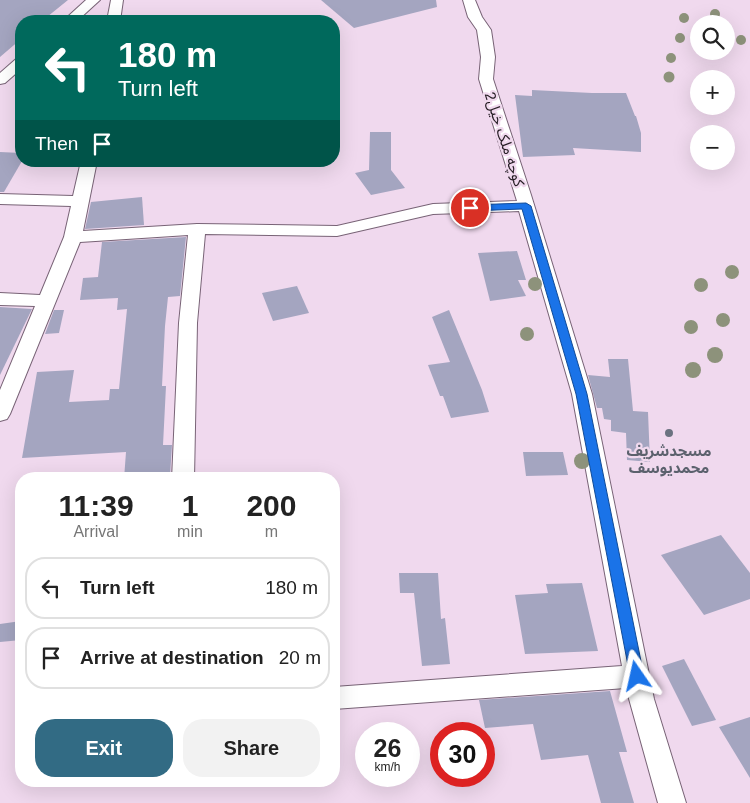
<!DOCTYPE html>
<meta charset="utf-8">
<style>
body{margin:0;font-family:Arial,"Noto Sans Arabic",sans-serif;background:#f2f2f2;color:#222;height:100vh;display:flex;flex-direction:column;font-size:19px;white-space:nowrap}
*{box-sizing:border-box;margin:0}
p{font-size:16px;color:#767676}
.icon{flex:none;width:28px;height:28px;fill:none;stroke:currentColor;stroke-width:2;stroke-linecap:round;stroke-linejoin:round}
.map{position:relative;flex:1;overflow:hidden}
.sheet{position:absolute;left:15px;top:472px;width:325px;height:315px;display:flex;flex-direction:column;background:#fff;border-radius:20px;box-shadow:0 5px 20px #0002}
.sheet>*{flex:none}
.guide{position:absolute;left:15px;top:15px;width:325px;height:152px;border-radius:20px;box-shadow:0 5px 20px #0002;background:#00695c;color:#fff;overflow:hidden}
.tools{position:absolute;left:690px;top:15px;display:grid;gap:10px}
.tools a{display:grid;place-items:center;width:45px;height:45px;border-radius:50%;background:#fff;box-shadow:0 5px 20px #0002;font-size:25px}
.speed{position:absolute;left:355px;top:722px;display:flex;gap:10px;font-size:25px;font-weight:700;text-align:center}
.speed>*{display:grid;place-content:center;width:65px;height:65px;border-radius:50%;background:#fff;box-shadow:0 5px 20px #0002;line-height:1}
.speed small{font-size:12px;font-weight:400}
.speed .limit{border:8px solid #d22;background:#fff;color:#111}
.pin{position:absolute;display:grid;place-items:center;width:42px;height:42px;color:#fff;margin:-21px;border:2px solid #fff;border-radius:50%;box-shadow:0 1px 5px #0007}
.me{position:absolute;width:55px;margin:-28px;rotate:349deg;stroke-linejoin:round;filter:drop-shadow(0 0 4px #0008)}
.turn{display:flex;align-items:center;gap:18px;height:105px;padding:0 20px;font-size:22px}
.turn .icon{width:65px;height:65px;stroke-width:2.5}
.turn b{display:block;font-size:35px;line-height:42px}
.then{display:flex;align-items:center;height:48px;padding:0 20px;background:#0003;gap:10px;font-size:19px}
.eta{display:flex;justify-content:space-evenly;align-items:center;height:85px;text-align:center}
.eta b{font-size:30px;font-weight:700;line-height:35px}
.cta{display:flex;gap:10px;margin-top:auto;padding:10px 20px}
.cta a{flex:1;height:58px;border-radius:20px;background:#326b84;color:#fff;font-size:20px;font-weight:700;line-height:58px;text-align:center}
.cta a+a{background:#f2f2f2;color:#222}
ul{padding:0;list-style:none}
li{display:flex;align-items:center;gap:15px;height:62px;margin:0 10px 8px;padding:0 10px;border:2px solid #e0e0e0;border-radius:20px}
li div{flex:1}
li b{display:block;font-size:19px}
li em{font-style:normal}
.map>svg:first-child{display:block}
.building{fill:#a4a5c0}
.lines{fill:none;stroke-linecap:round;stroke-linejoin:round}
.street-casing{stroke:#786376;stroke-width:2}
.street{fill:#fff;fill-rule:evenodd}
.tree{fill:#8d927b}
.route{fill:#1a73e8;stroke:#114b97}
.worship-dot{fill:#6b7280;stroke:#f0d9ee;stroke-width:2}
.labels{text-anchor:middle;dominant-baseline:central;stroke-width:4.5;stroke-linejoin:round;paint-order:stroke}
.street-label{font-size:15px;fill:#251d24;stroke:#f0d9ee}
.worship-label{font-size:15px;font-weight:bold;fill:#5b616d;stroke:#f0d9ee}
</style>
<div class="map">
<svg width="750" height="803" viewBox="0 0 750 803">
<rect width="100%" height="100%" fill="#f0d9ee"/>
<!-- building -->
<g class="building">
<polygon points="0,0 68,0 42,21 21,21 21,39 0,57"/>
<polygon points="321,0 436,0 437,7 354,28"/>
<polygon points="532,90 592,93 626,93 635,116 636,116 641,133 641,152 573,148 575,155 523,157 515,95 532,96"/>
<polygon points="370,132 391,132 391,170 405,188 371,195 355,173 369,170"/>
<polygon points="0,152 21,153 22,161 4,192 0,192"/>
<polygon points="142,197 144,225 85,229 91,202"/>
<polygon points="186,237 180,296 168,297 165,326 162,386 166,386 163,445 172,445 170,476 124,479 126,452 22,458 37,372 74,370 69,402 109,400 110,389 119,389 127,309 117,310 118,298 80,300 83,278 98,277 102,242"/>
<polygon points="517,251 526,280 518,280 526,296 490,301 478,253"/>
<polygon points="297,286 309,313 273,321 262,293"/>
<polygon points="0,307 32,309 0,375"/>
<polygon points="54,310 64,310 59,333 45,334"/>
<polygon points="449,310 482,390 489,412 451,418 443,396 440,396 428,365 450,362 432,317"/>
<polygon points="608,359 628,359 633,411 648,412 650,462 627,460 626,433 611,431 611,420 604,419 602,408 597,408 588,375 610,377"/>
<polygon points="523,452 563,452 568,475 526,476"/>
<polygon points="721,535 750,573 750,599 704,615 661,555"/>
<polygon points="399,573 438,573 441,619 445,618 450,664 422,666 414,593 400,593"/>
<polygon points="582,583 598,651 525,654 515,595 548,593 546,584"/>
<polygon points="21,621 21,640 0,642 0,624"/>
<polygon points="684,659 716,720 692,726 662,666"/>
<polygon points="610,691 627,752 619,752 634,803 601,803 588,755 541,760 533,724 485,728 479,700"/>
<polygon points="750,717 750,778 719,727"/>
</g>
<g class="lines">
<defs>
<g id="street">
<polygon points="86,0 100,0 77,21 63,21"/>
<polygon points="111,0 123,0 120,21 107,21"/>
<polygon points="463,0 475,0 482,17 491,30 495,57 493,79 531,195 592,394 654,699 686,803 658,803 626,688 334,709 334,687 622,666 572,394 519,211 433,214 337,236 205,234 197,323 194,479 172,479 179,323 188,235 80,242 10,414 7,419 0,421 0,390 35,306 0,305 0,293 40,295 64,237 71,206 0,204 0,194 73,196 81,161 97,161 83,231 197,224 337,226 433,204 517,201 479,79 481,57 477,30 468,17"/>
<polygon points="21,58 21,69 5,83 0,84 0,73 16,59"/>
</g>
</defs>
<!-- street casing -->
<use href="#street" class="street-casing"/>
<!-- street -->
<use href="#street" class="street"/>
</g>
<!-- trees -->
<g class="tree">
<circle cx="715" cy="14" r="5"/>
<circle cx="684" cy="18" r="5"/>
<circle cx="680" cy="38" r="5"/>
<circle cx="741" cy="40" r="5"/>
<circle cx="671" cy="58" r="5"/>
<circle cx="669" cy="77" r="5.5"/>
<circle cx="732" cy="272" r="7"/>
<circle cx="535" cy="284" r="7"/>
<circle cx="701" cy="285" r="7"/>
<circle cx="723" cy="320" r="7"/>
<circle cx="691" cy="327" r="7"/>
<circle cx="527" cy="334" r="7"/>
<circle cx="715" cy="355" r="8"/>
<circle cx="693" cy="370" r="8"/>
<circle cx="582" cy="461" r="8"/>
</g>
<!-- route -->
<polygon class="route" points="526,203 531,206 587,394 644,676 642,681 637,682 632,681 630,676 576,394 522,209 470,211 465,208 470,205"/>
<!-- markers -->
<circle class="worship-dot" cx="669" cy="433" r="5"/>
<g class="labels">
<!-- street labels -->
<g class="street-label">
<text transform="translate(505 139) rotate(72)">کوچه ملک خیل2</text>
</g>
<!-- worship labels -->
<g class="worship-label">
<text x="669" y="450">مسجدشریف<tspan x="669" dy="17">محمدیوسف</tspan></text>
</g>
</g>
</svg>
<div class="tools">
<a><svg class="icon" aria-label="search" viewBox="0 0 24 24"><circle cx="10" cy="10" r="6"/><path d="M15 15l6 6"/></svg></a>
<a>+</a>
<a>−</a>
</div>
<div class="speed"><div>26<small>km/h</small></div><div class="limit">30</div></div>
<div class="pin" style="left:470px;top:208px;background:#d93025"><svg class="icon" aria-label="arrive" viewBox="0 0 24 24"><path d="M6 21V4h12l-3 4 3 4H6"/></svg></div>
<svg class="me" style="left:637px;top:676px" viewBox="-20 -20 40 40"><path d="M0-17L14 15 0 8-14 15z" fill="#1a73e8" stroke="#fff" stroke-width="4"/></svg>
<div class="guide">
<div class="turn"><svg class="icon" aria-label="left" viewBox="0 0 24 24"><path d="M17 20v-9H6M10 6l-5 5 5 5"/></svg><div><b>180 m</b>Turn left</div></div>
<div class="then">Then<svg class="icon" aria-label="arrive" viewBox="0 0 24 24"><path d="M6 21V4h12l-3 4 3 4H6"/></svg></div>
</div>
<section class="sheet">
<div class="eta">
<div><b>11:39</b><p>Arrival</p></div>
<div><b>1</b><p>min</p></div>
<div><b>200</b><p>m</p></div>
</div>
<ul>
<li><svg class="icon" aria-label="left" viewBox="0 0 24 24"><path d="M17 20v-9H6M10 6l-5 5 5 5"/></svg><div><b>Turn left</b></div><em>180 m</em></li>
<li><svg class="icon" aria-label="arrive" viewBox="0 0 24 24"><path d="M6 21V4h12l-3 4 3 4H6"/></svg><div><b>Arrive at destination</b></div><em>20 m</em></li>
</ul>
<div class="cta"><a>Exit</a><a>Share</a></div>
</section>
</div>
